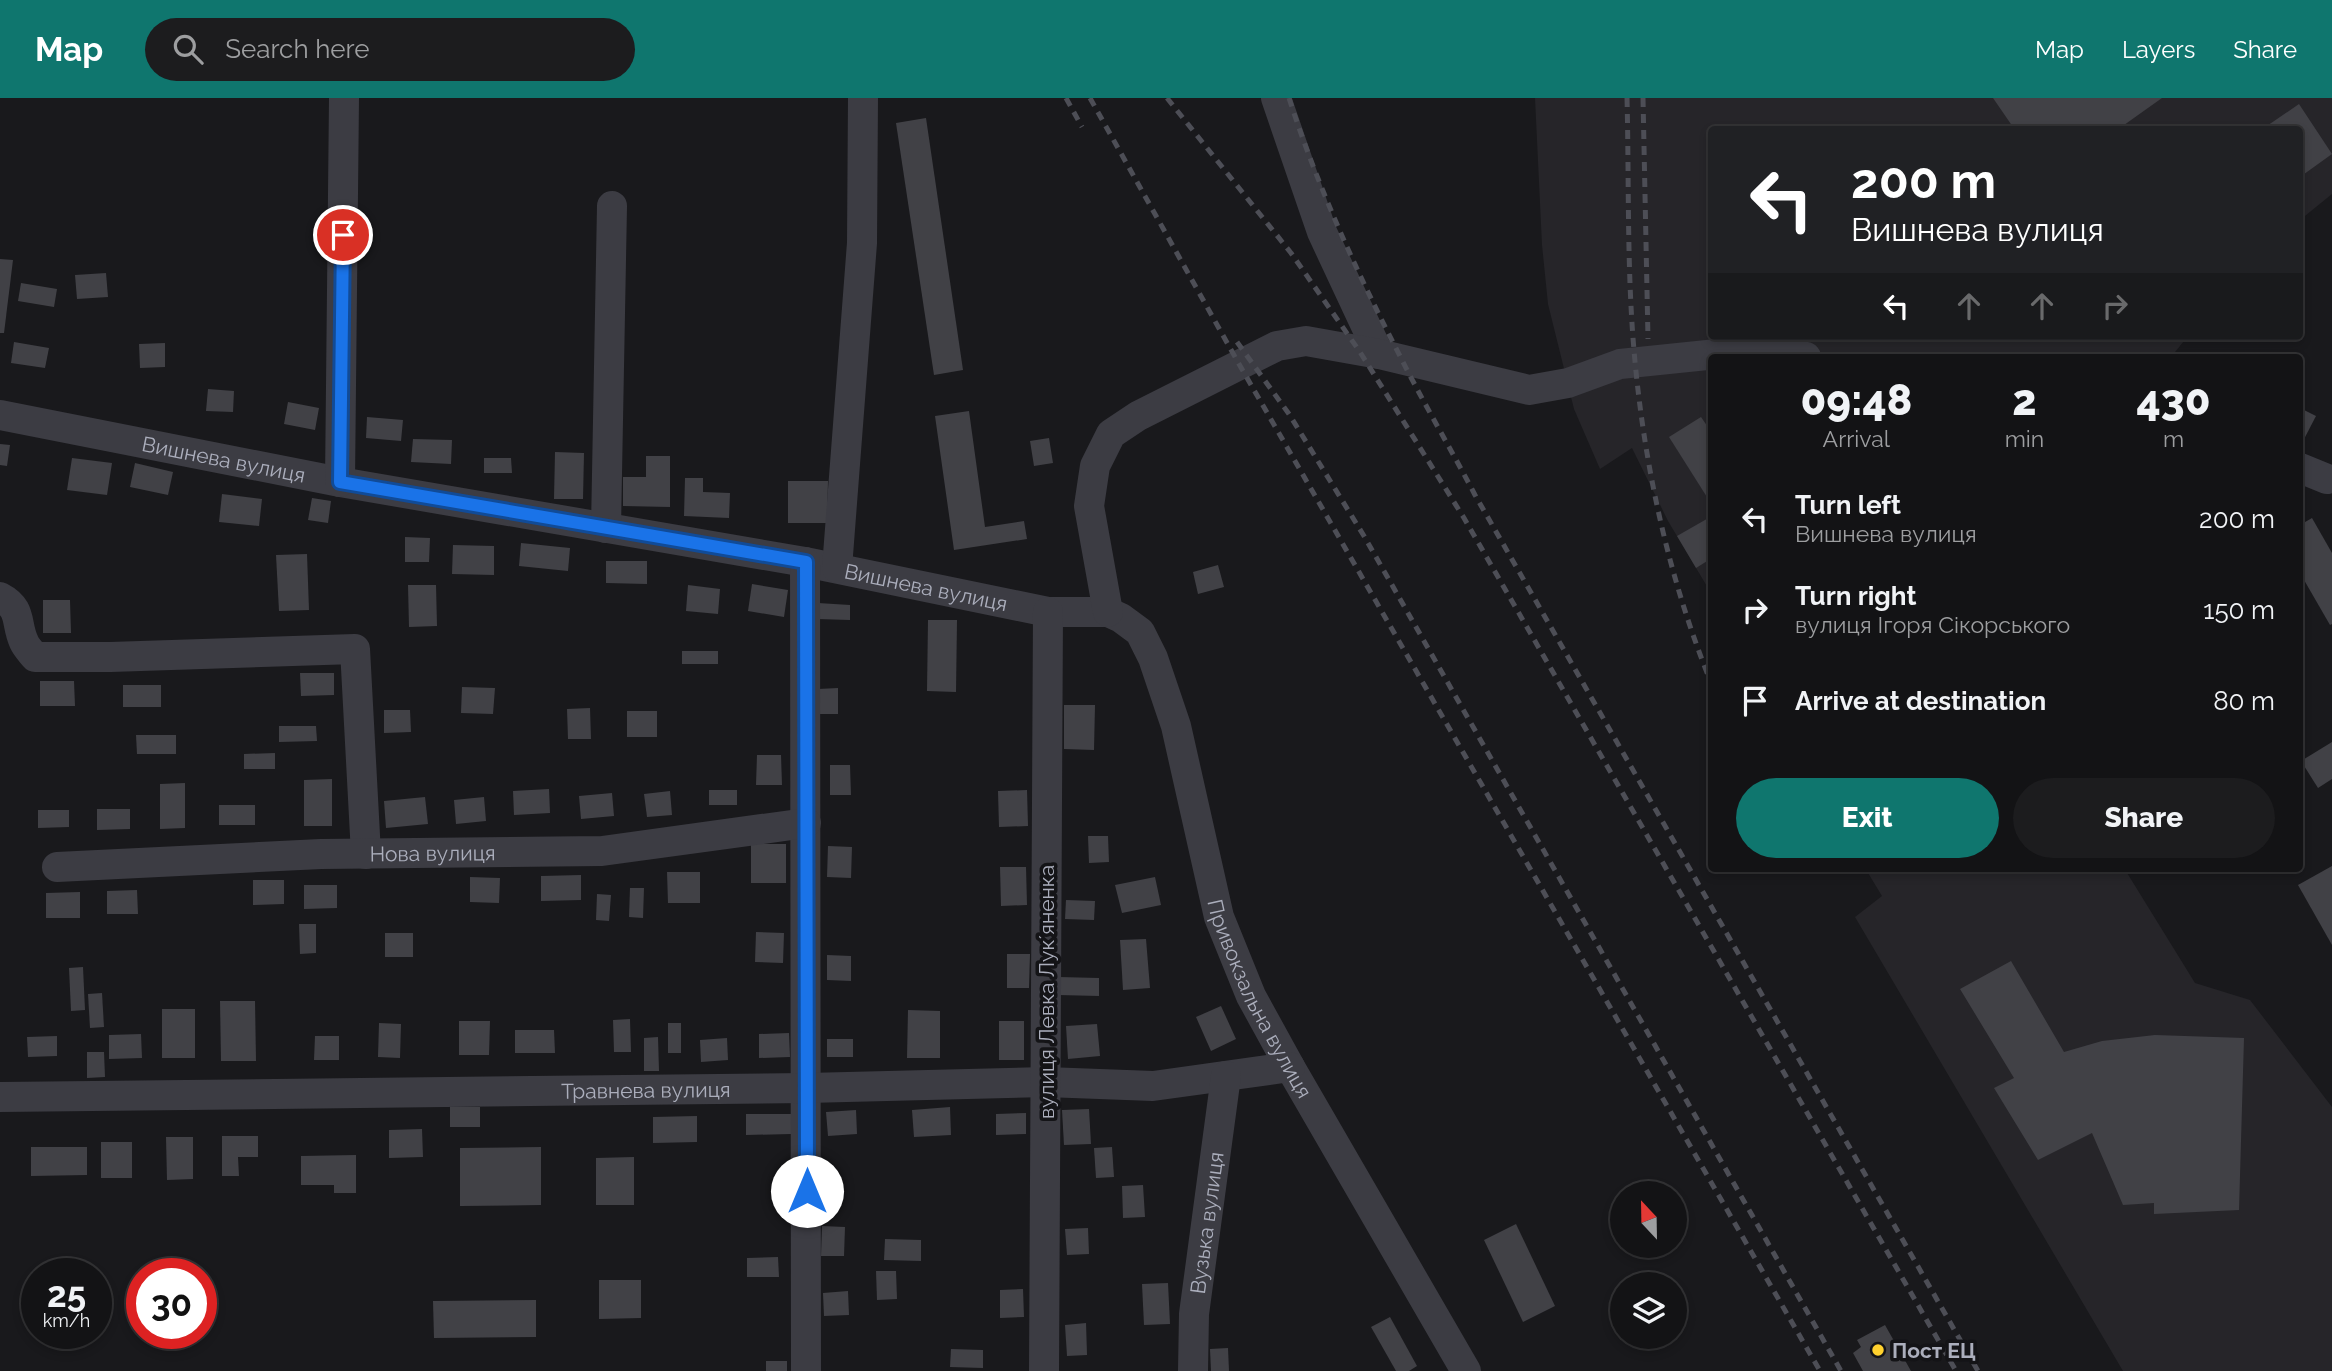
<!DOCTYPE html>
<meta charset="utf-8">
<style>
body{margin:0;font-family:Raleway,sans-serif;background:#1c1c1e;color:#f1f3f6;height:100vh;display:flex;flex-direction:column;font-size:26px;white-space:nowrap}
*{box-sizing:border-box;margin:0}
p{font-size:23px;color:#9d9ea0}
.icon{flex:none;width:38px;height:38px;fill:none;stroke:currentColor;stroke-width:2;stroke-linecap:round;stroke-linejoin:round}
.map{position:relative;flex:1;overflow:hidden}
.details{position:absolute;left:1708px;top:256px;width:595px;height:518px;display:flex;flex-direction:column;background:#131315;border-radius:7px;box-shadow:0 4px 10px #0003,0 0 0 2px #323234}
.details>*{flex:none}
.banner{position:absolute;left:1708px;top:28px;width:595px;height:214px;border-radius:7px;box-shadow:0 4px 10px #0003,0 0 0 2px #323234;background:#202124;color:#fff;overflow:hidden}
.needle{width:46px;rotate:338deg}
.buttons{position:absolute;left:1610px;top:1083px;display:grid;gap:14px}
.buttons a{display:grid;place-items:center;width:77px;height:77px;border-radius:50%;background:#131315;box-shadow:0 4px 10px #0003,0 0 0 2px #323234;font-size:35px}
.speed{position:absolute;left:21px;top:1160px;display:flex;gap:14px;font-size:35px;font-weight:700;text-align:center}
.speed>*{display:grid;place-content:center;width:91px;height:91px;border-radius:50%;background:#131315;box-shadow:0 4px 10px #0003,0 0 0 2px #323234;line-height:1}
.speed small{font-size:18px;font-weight:400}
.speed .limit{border:10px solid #d22;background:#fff;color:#111}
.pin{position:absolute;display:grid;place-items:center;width:60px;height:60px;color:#fff;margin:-30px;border:4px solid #fff;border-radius:50%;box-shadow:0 2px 7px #0007}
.me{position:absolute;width:77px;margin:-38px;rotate:0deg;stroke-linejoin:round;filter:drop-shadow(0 0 5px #0008)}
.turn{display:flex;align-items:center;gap:24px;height:147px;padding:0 28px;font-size:32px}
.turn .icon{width:91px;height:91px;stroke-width:2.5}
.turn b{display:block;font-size:49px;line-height:60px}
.lanes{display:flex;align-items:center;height:66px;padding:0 28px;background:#0003;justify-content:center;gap:35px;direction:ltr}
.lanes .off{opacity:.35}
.eta{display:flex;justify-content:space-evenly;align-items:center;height:119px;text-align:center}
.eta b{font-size:42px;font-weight:800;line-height:49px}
.primary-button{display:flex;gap:14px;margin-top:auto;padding:14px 28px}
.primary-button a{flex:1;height:80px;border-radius:42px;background:#0f766e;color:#fff;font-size:28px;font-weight:800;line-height:80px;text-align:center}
.primary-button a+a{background:#1c1c1e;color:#f1f3f6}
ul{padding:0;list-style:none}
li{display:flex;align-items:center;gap:21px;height:91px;padding:0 28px}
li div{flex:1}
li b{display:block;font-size:26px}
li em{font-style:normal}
header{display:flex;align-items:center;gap:42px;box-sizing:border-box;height:98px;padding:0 35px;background:#0f766e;color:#fff}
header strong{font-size:33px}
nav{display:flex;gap:38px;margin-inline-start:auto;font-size:24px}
.search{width:490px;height:63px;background:#1c1c1e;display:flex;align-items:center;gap:18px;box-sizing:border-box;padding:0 24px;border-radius:38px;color:#9d9ea0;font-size:26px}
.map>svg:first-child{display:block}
.built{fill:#262529}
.building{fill:#414146}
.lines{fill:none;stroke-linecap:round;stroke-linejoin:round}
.minor{stroke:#3c3c43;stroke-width:30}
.rail{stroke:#4d4e56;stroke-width:5;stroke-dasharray:9 7;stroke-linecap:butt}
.route-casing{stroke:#114b97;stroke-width:18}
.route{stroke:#1a73e8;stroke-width:12}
.poi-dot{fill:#ffd12e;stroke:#141417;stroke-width:2.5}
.labels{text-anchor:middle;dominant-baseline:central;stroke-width:7;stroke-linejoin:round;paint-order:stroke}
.street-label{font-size:21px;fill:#abaebc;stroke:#141417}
.poi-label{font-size:21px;font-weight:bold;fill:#abaebc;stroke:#141417;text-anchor:start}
</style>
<header>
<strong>Map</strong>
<div class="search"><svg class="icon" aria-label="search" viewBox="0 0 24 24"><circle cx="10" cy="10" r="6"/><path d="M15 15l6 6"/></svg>Search here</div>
<nav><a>Map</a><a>Layers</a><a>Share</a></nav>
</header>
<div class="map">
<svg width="2332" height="1273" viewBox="0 0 2332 1273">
<rect width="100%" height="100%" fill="#19191c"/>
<!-- built -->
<g class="built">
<polygon points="1535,0 2332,0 2332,96 2300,122 2300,32 1712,32 1712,238 2188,238 2171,259 1712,259 1711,495 1668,423 1632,350 1600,371 1574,311 1548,206 1542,147"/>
<polygon points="1865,770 2124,770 2195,885 2250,902 2332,1009 2332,1273 2123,1273 1855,819 1882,798"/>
</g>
<!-- building -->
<g class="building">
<polygon points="1993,0 2162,0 2117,32 2015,32"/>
<polygon points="2299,6 2332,56 2300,79 2300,32 2261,32"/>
<polygon points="926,20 963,272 934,277 896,25"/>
<polygon points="0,161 13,162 4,235 0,235"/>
<polygon points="106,175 108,199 77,201 75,177"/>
<polygon points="21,185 57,191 54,209 18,203"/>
<polygon points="14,244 49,250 45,270 11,265"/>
<polygon points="165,245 165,269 140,270 139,246"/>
<polygon points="208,291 234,293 233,314 206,313"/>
<polygon points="288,304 319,310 315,332 284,326"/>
<polygon points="2300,310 2316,318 2302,345 2300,344"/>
<polygon points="969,313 985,429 1024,423 1027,441 954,452 935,318"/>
<polygon points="367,319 403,322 401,343 366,340"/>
<polygon points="1701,319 1712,335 1712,407 1669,339"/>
<polygon points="1049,340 1053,365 1034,368 1030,343"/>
<polygon points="413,341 452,342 451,366 411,364"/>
<polygon points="0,346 10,347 7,368 0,367"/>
<polygon points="555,354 584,355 583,401 554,401"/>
<polygon points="646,358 670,358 670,409 623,408 623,379 646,379"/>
<polygon points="72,360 112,365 107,397 67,392"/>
<polygon points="484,360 511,360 512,375 484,375"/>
<polygon points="135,365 173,374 168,397 130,389"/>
<polygon points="685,380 703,380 703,394 730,395 729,420 684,418"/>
<polygon points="788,383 828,383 827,425 788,425"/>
<polygon points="222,396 262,401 259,428 219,424"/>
<polygon points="312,400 331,403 328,425 308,422"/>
<polygon points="1712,418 1712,460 1696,470 1677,438"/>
<polygon points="2312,420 2332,455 2332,526 2330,527 2300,475 2300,427"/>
<polygon points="405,439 430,440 429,464 405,464"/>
<polygon points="521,445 570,450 568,473 519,468"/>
<polygon points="453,447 494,448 494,477 452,476"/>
<polygon points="307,456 309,512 279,513 276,457"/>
<polygon points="606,463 647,463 647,486 606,485"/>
<polygon points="1218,467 1224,489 1198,496 1193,474"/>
<polygon points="752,486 788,492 784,519 748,513"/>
<polygon points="408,487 436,487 437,528 409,529"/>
<polygon points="688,487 720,491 718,516 686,513"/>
<polygon points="43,502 70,502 71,535 43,535"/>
<polygon points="818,505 850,507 850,522 817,521"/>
<polygon points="928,522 957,522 956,594 927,593"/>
<rect x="682" y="553" width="36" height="13"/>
<polygon points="300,575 334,575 334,597 301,598"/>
<polygon points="40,583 74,583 75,608 40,608"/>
<rect x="123" y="587" width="38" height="22"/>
<polygon points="462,589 495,590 493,616 461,615"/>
<polygon points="838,590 838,616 818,616 818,591"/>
<polygon points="1064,607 1095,607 1094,652 1064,651"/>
<polygon points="590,610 591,641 568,641 567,611"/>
<polygon points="384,612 410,612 411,634 384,635"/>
<rect x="627" y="613" width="30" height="26"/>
<polygon points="279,628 316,628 317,643 279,644"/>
<polygon points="136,637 176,637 176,656 137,656"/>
<polygon points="2332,644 2332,681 2318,690 2301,663"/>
<polygon points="275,655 275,671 244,671 244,656"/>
<polygon points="757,657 781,657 782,687 756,687"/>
<polygon points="830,667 850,667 851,697 830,697"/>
<polygon points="332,681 332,728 304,728 304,682"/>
<polygon points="185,685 185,730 160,731 160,686"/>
<polygon points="549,691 550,715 514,717 513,693"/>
<rect x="709" y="692" width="28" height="15"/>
<polygon points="1027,692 1028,728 999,729 998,693"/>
<polygon points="670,693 672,717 647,719 644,696"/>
<polygon points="612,695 614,718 581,721 579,698"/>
<polygon points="425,699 428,726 386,730 384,703"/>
<polygon points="484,699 486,723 456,726 454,702"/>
<rect x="219" y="707" width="36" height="20"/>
<polygon points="97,711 130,711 130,731 97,732"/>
<polygon points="38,712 69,712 69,729 38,730"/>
<polygon points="1088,738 1108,738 1109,764 1089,765"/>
<rect x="751" y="746" width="35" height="39"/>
<polygon points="828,748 852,749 851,780 827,779"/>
<polygon points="2332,768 2332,847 2298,787"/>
<polygon points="1000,769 1026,769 1027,807 1001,808"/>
<polygon points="667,774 700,774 700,805 668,805"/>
<polygon points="581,777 581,802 541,803 541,778"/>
<polygon points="470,779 500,780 499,805 470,804"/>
<polygon points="1155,779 1161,807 1122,815 1115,787"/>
<polygon points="253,782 284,782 284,806 253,807"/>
<polygon points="304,787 337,787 337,810 304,811"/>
<polygon points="630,790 644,790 643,820 629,819"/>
<polygon points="137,792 138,816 107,816 107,793"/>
<polygon points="80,794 80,820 46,820 46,795"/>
<polygon points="597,796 611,797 609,823 596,822"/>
<polygon points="1066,802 1095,803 1094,822 1065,821"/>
<polygon points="299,826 316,826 316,855 300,856"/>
<polygon points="756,834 784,835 783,865 755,864"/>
<rect x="385" y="835" width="28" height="24"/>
<polygon points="1146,841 1150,890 1123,892 1120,842"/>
<polygon points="1007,856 1030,856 1029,890 1007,890"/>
<polygon points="827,857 851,858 851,883 827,882"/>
<polygon points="2011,863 2064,954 2102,943 2155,937 2244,940 2239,1112 2154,1116 2154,1105 2123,1107 2092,1035 2038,1062 1994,990 2014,980 1960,891"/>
<polygon points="83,869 85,912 71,913 69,870"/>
<polygon points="1059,879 1099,880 1099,898 1058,897"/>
<polygon points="102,895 104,929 90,930 88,896"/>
<polygon points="220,903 255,903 256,963 221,963"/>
<polygon points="1221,908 1236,941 1211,953 1196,919"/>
<rect x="162" y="911" width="33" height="49"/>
<polygon points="908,912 940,913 940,960 907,960"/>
<polygon points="630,921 631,954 614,954 613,922"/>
<polygon points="459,923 490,923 489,957 459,957"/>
<rect x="999" y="923" width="25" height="39"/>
<polygon points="379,925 401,926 400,960 378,959"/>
<rect x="668" y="925" width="13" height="30"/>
<polygon points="1097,926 1100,958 1068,961 1066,928"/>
<polygon points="515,932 554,932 555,955 515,955"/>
<polygon points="789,935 790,959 759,960 759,936"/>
<polygon points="141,936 142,960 109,961 109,937"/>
<polygon points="57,938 57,958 28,959 27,939"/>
<polygon points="315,938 339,938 339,962 314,962"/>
<polygon points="658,939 659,973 644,973 644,940"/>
<polygon points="727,940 728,962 701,964 700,942"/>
<rect x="827" y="941" width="26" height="18"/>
<polygon points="87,954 104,954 105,979 87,980"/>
<rect x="450" y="1009" width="30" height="20"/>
<polygon points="950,1009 951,1037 914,1039 912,1012"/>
<polygon points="1089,1011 1091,1046 1064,1047 1062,1012"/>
<polygon points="856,1012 857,1036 828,1038 826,1014"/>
<polygon points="1026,1015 1026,1036 996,1037 996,1016"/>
<polygon points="746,1016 791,1016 791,1036 746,1037"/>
<polygon points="697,1018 697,1044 653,1045 653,1019"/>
<polygon points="422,1031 423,1059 389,1060 389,1032"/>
<polygon points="222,1038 258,1038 258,1059 238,1059 239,1078 222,1078"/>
<polygon points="166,1039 193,1039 193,1081 167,1082"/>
<rect x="101" y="1044" width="31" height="36"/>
<polygon points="31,1049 87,1049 87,1077 31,1078"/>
<polygon points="541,1049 541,1107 460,1108 460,1050"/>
<polygon points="1112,1049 1114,1079 1096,1080 1094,1050"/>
<polygon points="356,1057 356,1095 334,1095 334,1087 301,1087 301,1058"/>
<polygon points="634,1059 634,1107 596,1107 596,1060"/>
<polygon points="1143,1087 1145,1119 1123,1120 1122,1088"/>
<polygon points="1516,1126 1555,1208 1523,1224 1484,1142"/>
<polygon points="822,1128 845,1129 844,1158 821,1158"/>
<polygon points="1088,1130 1089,1156 1067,1157 1065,1131"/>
<polygon points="885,1141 921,1142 921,1163 884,1162"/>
<polygon points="778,1159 779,1179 747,1179 747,1160"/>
<polygon points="876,1173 896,1173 897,1201 877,1202"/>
<polygon points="599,1182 641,1182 641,1220 599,1221"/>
<polygon points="1168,1185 1170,1226 1144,1227 1142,1186"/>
<polygon points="1023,1191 1024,1219 1000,1220 1000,1192"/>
<polygon points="848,1193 849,1217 824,1218 823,1195"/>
<polygon points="536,1202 536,1239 434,1240 433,1203"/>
<polygon points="1390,1219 1417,1268 1409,1273 1396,1273 1371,1229"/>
<polygon points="1086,1225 1087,1257 1067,1258 1065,1227"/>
<polygon points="1885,1227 1911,1273 1863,1273 1853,1255 1861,1249 1857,1242"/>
<polygon points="1228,1250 1229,1273 1211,1273 1210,1251"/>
<polygon points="951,1251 983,1252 983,1270 950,1269"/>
<rect x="766" y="1263" width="21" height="10"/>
</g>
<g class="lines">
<!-- minor -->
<g class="minor">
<polyline points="1276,0 1322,134 1379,256"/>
<path id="s1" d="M0,317L340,384L805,464L1048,514H1108L1121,520L1140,534L1153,560L1176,628L1219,819L1251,898L1290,969L1466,1273"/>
<polyline points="2300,370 2327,381"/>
<polyline points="340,384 344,0"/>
<polyline points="606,430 612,108"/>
<polyline points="805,464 806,1273"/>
<polyline points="837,470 862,145 863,0"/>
<path d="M0,499C23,511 15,525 24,544C26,549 31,554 35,559H110L355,551L366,756"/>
<polyline points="1108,514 1089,408 1095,368 1111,336 1138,318 1277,248 1306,243 1379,256 1529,292 1568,285 1620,266 1746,253 1806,259"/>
<path id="s2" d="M57,769L321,756L602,753L806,725"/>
<path id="s3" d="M0,999L807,990L1046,984L1153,988L1290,969"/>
<polyline points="1044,1273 1048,514"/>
<path id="s4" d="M1193,1273L1194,1216L1226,978"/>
</g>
<!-- rail -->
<g class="rail">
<polyline points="1066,0 1082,29"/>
<polyline points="1090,0 1239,266 1820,1273"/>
<polyline points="1167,0 1291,155 1360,254 1464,420 1956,1273"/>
<path d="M1289,0C1318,90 1358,177 1401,260C1424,306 1451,351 1475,397L1978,1273"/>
<path d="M1627,0C1629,80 1627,160 1633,240C1642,358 1667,477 1712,587"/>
<polyline points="1643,0 1648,241"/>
<polyline points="1237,244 1289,316 1364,438 1841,1273"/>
</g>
</g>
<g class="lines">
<defs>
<polyline id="route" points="343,137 340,384 806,464 807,1093"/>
</defs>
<!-- route casing -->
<use href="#route" class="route-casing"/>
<!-- route -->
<use href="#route" class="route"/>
</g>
<!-- markers -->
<circle class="poi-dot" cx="1878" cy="1252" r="7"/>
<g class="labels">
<!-- street labels -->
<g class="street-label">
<text stroke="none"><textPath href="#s1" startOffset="228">Вишнева вулиця</textPath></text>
<text stroke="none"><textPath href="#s1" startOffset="942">Вишнева вулиця</textPath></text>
<text stroke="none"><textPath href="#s2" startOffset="376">Нова вулиця</textPath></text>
<text transform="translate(1046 894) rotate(-90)">вулиця Левка Лукʼяненка</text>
<text stroke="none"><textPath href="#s1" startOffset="1552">Привокзальна вулиця</textPath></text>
<text stroke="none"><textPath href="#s3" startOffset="646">Травнева вулиця</textPath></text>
<text stroke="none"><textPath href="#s4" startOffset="149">Вузька вулиця</textPath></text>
</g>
<!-- poi labels -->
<g class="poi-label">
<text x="1892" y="1252">Пост ЕЦ</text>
</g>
</g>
</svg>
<div class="buttons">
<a><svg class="needle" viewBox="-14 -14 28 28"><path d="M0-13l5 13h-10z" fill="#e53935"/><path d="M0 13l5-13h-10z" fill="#9d9ea0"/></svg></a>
<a><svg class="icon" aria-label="layers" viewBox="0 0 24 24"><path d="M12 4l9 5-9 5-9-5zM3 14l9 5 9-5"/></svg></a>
</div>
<div class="speed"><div>25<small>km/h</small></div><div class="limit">30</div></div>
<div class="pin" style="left:343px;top:137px;background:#d93025"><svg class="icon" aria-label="arrive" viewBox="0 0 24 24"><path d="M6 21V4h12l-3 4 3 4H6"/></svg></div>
<svg class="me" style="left:807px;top:1093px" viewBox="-20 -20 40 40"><circle r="19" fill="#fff"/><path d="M0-13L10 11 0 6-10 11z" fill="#1a73e8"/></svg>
<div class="banner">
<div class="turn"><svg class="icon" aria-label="left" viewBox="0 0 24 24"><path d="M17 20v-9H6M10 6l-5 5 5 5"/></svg><div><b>200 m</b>Вишнева вулиця</div></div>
<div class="lanes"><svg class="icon" aria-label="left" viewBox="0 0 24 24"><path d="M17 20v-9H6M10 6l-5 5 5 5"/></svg><svg class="icon off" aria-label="ahead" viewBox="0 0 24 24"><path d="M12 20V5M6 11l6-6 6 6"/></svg><svg class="icon off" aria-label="ahead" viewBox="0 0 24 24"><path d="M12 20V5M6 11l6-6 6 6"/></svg><svg class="icon off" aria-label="right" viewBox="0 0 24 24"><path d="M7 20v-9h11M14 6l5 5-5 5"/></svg></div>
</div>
<section class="details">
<div class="eta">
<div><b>09:48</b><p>Arrival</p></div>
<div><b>2</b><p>min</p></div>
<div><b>430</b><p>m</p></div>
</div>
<ul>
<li><svg class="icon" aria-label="left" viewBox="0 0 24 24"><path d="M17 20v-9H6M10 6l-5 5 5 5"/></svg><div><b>Turn left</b><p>Вишнева вулиця</p></div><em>200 m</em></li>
<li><svg class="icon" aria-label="right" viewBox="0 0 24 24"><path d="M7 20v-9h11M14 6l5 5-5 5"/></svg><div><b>Turn right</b><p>вулиця Ігоря Сікорського</p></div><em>150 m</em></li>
<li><svg class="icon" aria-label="arrive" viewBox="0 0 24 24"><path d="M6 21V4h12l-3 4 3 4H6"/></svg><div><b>Arrive at destination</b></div><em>80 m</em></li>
</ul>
<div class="primary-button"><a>Exit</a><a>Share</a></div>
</section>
</div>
